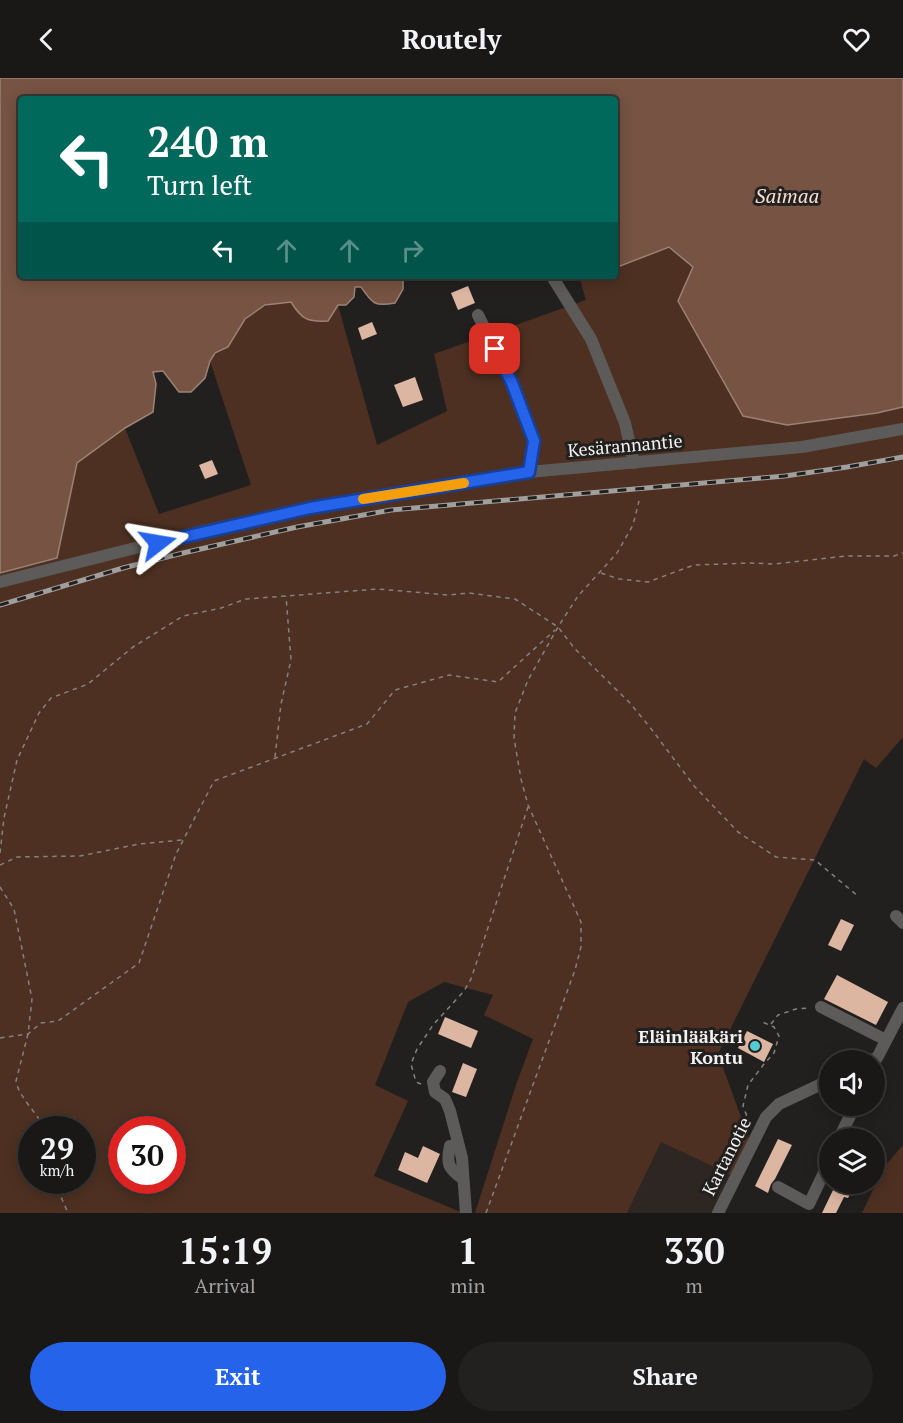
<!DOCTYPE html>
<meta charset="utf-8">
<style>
body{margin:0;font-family:"PT Serif",serif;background:#232120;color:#f1f3f6;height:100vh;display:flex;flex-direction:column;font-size:22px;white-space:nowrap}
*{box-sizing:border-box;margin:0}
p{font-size:20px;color:#9fa0a1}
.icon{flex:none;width:33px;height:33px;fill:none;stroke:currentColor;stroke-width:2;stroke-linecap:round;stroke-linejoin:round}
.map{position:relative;height:1135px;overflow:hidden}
.details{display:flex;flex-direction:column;background:#1a1817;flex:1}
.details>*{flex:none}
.hud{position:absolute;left:18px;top:18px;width:600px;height:183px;border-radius:6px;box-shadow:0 3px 15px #0003,0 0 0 2px #383736;background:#00695c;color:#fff;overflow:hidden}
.tools{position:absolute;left:819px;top:972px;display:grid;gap:12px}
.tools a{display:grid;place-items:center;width:66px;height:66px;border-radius:50%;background:#1a1817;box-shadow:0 3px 15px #0003,0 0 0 2px #383736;font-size:30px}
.speed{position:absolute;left:18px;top:1038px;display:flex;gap:12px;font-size:30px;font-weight:700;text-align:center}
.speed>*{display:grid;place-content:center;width:78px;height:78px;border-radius:50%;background:#1a1817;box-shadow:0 3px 15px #0003,0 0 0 2px #383736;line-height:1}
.speed small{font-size:15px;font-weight:400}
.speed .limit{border:9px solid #d22;background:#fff;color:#111}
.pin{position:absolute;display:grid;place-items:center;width:51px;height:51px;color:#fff;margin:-26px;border-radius:12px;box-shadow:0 3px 9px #0006}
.me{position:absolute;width:66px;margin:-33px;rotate:76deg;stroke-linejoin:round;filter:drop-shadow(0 0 4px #0008)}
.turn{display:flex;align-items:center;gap:21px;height:126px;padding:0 30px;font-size:27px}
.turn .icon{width:78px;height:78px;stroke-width:2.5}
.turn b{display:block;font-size:42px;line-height:51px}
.lanes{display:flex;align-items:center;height:57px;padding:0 30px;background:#0003;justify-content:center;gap:30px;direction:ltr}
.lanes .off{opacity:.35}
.eta{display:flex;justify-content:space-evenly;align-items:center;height:102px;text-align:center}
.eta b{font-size:36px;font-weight:700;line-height:42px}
.primary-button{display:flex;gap:12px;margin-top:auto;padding:12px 30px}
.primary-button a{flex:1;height:69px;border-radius:36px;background:#2563eb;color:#fff;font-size:24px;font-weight:700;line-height:69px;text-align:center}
.primary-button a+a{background:#232120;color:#f1f3f6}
header{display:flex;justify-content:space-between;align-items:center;height:78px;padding:0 30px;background:#1a1817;font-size:27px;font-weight:700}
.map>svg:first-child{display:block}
.built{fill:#2e2622}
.green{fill:#4d3021;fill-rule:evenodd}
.water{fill:#765342;stroke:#9c8276;stroke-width:1.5}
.building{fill:#ddb6a2}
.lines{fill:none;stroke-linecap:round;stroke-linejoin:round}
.path{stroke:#848281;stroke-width:1.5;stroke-dasharray:4.5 4.5;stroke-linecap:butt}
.minor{stroke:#5c5b5a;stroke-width:12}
.rail-casing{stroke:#a19f9e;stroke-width:5}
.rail{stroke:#22201f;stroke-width:3;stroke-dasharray:9;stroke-linecap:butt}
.route-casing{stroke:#184099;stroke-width:15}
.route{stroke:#2563eb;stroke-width:10}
.slow{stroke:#f59e0b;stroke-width:10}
.poi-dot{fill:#52ccd1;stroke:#22201f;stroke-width:2}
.labels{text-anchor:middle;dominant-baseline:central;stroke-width:6;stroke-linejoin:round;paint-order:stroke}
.street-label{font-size:18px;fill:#f3f1f0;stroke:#22201f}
.poi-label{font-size:18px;font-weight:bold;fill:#f3f1f0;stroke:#22201f;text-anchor:end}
.water-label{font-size:20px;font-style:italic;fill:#f7ded1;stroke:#22201f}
</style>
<header><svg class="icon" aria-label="back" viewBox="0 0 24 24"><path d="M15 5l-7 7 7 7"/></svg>Routely<svg class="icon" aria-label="heart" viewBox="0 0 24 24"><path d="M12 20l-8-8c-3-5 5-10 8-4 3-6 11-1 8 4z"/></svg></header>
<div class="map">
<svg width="903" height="1135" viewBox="0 0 903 1135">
<rect width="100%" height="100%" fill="#22201f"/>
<!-- built -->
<polygon class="built" points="661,1064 731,1097 713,1135 627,1135"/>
<!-- green -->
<g class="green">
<path d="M615,122L903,156V659L876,690L864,681L718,976L749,1061L731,1097L661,1064L627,1135H475L517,1004L533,961L484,937L493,917L444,904L408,924L375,1007L408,1023L374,1098L463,1135H0V280L156,306L153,334L125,350L159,436L251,407L210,283C218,271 219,277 227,269C235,263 238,249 245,242C267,217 308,225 338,227L377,367L447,333L434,276L586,222L579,198H615ZM32,1052H82V1102H32ZM122,1052H172V1102H122Z"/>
<polygon points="903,1067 903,1135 862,1135 884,1089"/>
</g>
<!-- water -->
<path class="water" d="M0,0H903V329L877,335L787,347L743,338L678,223L693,189L669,169L615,190V21H21V198H403V211L395,225C374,229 372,225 361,209H355L354,219L346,227H338L328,243C308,244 302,242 291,224L265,227L245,241L228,269L215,275L210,283L205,300L191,314H179L163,293L153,294L156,306L153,334L125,350L77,385L57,480L0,495Z"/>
<!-- building -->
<g class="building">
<polygon points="468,208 475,225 458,232 451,215"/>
<polygon points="372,244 377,256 362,262 358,250"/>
<polygon points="415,299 423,322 403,329 394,307"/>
<polygon points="212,382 218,396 205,401 199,387"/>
<polygon points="841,841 854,847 841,873 828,867"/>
<polygon points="837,897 888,924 876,947 824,921"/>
<polygon points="445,939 478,953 471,970 438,956"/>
<polygon points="747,953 773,966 764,984 738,970"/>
<polygon points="463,985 477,991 466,1019 452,1014"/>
<polygon points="778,1061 792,1067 775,1101 771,1106 768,1115 755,1108"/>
<polygon points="423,1068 440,1076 427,1105 398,1092 405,1074 418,1080"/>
<polygon points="840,1106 855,1106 848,1120 844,1119 836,1135 822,1135 834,1110 838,1111"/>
</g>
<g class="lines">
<!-- path -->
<g class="path">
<polyline points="601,495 619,501 648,504 694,487 751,485 775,486 845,478 894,478 903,475"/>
<polyline points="275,679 281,626 291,582 286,518"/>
<polyline points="0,775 4,740 17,682 39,635 51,620 88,606 133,569 183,538 221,530 246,521 378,511 448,517 469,515 515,521 558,549 575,571 629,624 649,648 695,709 738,754 776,779 815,782 859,819"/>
<polyline points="0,787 17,779 80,778 139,766 182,762"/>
<path d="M0,809L14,831L32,921L28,956L16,1003C19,1020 38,1035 45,1052"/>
<polyline points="771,946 778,937 796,931 809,930"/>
<polyline points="0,960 28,956 41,945 58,943 139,885 176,776 214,703 367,646 395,612 449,597 498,604 555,552"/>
<polyline points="421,1006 416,1004 411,986 417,971 433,947 464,913 471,901 528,729"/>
<polyline points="750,1046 743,1028 748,1007 764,986 774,975 779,958 774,949 760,943"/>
<polyline points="58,1102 61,1119 68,1135"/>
<polyline points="486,1135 575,892 581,869 581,844 528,727 521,701 514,660 515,635 528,602 558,549 578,518 617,475 633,447 639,423"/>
</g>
<!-- minor -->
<g class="minor">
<polyline points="553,200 591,261 625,345 634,385"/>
<polyline points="478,237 512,305 534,363 529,394"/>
<polyline points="0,504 203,453 310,430 529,394 802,369 903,351"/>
<polyline points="896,838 903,845"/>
<polyline points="821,929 886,962"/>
<polyline points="871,982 877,980 903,930"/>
<polyline points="440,993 433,1004 435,1014 445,1021 450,1033 462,1080 466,1135"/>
<polyline points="839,1060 855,1028"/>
<path d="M458,1067L450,1068C446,1086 448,1090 463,1101"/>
<polyline points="778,1109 809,1126 830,1082"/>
<polyline points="718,1135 766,1039 779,1026 830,1002"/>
</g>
<defs>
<polyline id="rail" points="0,527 123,490 183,475 297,449 391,432 785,398 847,389 903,379"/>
</defs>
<!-- rail casing -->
<use href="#rail" class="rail-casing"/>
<!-- rail -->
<use href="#rail" class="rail"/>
</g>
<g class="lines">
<defs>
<polyline id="route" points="158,465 310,430 529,394 534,363 512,305 495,271"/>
</defs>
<!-- route casing -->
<use href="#route" class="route-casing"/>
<!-- route -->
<use href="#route" class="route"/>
<!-- slow -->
<polyline class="slow" points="363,421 464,405"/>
</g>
<!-- markers -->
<circle class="poi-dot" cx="755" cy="968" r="6"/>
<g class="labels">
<!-- street labels -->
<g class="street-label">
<text transform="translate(625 367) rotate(-5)">Kesärannantie</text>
<text transform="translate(726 1078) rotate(-63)">Kartanotie</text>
</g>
<!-- poi labels -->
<g class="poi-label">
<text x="743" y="958">Eläinlääkäri<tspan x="743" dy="21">Kontu</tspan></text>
</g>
<!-- water labels -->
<g class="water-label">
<text x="787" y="117">Saimaa</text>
</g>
</g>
</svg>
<div class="tools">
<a><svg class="icon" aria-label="sound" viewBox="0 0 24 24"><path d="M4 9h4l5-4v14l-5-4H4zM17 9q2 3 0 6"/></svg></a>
<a><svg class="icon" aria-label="layers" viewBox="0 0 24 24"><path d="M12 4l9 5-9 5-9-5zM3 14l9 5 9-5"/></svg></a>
</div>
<div class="speed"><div>29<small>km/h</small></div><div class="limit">30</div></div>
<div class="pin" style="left:495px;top:271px;background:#d93025"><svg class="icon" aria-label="arrive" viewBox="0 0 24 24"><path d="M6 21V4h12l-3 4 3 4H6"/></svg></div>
<svg class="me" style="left:158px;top:465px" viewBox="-20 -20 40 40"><path d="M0-17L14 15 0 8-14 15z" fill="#2563eb" stroke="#fff" stroke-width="4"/></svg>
<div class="hud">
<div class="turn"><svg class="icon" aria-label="left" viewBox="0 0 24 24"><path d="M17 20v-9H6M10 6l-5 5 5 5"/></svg><div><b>240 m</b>Turn left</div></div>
<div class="lanes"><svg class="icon" aria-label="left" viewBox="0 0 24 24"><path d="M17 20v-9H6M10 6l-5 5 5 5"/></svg><svg class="icon off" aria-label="ahead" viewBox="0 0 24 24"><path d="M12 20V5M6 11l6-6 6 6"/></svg><svg class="icon off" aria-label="ahead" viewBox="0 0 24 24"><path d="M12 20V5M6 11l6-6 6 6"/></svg><svg class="icon off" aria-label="right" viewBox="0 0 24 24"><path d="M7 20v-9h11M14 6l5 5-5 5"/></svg></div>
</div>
</div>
<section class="details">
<div class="eta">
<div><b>15:19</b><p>Arrival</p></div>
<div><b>1</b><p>min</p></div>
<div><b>330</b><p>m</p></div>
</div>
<div class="primary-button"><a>Exit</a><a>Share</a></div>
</section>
